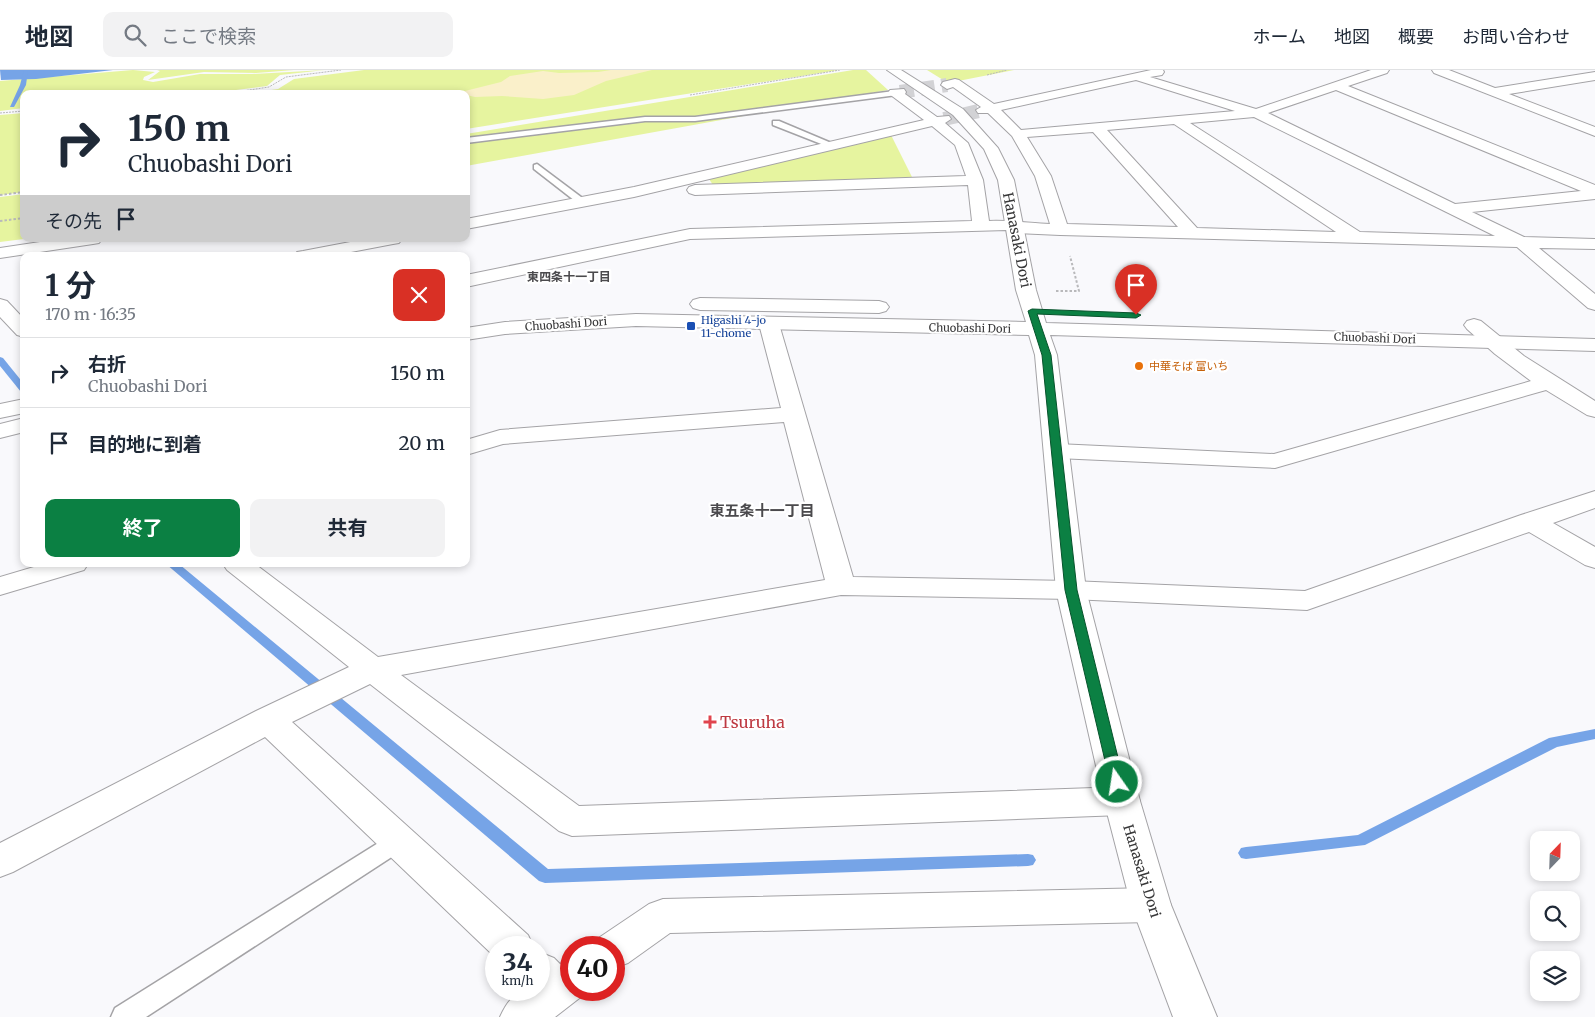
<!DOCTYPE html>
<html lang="ja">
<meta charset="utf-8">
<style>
body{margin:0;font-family:Merriweather,"Noto Sans JP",serif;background:#f2f2f3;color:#1f2937;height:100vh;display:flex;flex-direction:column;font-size:19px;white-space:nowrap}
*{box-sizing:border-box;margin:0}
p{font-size:16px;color:#747a83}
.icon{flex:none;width:28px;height:28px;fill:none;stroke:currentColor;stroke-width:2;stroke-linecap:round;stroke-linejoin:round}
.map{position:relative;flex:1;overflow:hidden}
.drawer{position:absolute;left:20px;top:182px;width:450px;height:315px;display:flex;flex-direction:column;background:#fff;border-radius:10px;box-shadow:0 2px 8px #0003}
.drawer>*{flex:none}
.guide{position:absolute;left:20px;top:20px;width:450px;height:152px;border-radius:10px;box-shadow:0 2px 8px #0003;background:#fff;color:#1f2937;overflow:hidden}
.needle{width:32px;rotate:23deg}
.buttons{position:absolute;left:1530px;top:761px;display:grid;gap:10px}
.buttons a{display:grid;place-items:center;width:50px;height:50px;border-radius:10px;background:#fff;box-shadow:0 2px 8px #0003;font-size:25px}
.speed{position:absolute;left:485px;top:866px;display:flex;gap:10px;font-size:25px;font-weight:700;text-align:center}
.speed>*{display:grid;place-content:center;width:65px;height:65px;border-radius:50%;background:#fff;box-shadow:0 2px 8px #0003;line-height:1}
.speed small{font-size:12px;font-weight:400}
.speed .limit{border:8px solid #d22;background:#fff;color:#111}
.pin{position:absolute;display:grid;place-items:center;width:42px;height:42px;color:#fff;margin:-51px -21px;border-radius:50% 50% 50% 0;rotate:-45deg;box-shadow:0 0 5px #0007}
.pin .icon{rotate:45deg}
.me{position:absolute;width:55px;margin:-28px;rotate:347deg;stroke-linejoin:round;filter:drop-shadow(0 0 4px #0008)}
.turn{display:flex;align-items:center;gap:18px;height:105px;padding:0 25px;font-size:22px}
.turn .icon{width:65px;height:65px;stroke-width:2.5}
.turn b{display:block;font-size:35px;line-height:42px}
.then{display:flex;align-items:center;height:48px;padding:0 25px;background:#0003;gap:10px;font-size:19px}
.round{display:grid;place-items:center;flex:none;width:52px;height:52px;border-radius:10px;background:#f2f2f3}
.overview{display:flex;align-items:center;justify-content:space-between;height:85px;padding:0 25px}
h1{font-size:30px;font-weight:700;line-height:38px}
.cta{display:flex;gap:10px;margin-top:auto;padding:10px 25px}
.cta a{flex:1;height:58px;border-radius:10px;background:#0b8043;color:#fff;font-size:20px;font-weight:700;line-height:58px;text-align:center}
.cta a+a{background:#f2f2f3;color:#1f2937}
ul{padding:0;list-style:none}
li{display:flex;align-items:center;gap:15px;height:70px;padding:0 25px;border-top:1px solid #e0e1e3}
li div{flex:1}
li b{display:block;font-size:19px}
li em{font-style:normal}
header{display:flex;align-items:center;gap:30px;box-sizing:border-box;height:70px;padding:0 25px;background:#fff;border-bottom:1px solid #e0e1e3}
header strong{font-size:24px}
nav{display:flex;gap:28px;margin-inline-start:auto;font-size:18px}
.search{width:350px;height:45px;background:#f2f2f3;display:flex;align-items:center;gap:12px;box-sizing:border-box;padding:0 18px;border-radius:10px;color:#747a83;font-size:19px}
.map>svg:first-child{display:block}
.green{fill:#e6f49f}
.sand{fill:#faf0ca}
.water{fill:#76a4e7}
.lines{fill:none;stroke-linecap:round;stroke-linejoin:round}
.stream{fill:#76a4e7;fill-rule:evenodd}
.street-tunnel{stroke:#d2d2d5;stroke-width:14;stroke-dasharray:14 7;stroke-linecap:butt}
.lane-casing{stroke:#a4a3a6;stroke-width:3}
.street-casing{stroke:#a4a3a6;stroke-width:2}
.secondary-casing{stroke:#a4a3a6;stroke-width:2}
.path-far1{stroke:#b9b9bb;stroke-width:1;stroke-dasharray:2 1;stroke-linecap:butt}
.path{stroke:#b9b9bb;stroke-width:2;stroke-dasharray:2.5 2;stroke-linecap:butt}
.lane{fill:#fff;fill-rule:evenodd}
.street{fill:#fff;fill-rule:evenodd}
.secondary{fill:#fff;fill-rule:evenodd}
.route{fill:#0b8043;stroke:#07532c}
.transit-dot{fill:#1a4fb4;stroke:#fff;stroke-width:2}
.food-dot{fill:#e8710a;stroke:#fff;stroke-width:2}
.health-dot{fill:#e0444e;stroke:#fff;stroke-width:2}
.labels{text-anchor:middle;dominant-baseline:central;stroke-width:4.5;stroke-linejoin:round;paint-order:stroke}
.far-transit-label{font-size:11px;fill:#164399;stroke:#fff;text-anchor:start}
.far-street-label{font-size:11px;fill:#383839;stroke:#fff}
.far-food-label{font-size:11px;fill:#c56008;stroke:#fff;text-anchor:start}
.far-neighbourhood-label{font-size:12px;font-weight:bold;fill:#4b4a4d;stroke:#fff}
.street-label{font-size:14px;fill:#383839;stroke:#fff}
.neighbourhood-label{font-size:15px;font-weight:bold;fill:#4b4a4d;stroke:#fff}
.near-health-label{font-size:16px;fill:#be3a42;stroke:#fff;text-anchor:start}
</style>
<header>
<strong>地図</strong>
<div class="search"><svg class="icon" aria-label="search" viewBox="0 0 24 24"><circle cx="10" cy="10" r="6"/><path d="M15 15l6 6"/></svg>ここで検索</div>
<nav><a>ホーム</a><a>地図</a><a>概要</a><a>お問い合わせ</a></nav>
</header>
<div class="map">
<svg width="1595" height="947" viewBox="0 0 1595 947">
<rect width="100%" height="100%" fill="#f9f9fc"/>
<!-- green -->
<g class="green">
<polygon points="133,0 155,2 144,7 143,10 153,12 200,4 252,4 325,0 280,5 267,16 204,24 24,24 24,38 0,41 0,11"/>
<polygon points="157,0 294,0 256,3 204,2 148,10 160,1"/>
<polygon points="364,0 839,0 466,59 466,24 243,24 278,19 294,9"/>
<polygon points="853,0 866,0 888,20 466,96 466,64"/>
<polygon points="927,0 1014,0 948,13"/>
<polygon points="24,43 24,122 0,125 0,45"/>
<polygon points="891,65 913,109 713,115 709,109"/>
<polygon points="24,124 24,169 0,172 0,127"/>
</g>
<!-- sand -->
<polygon class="sand" points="611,0 652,0 606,11 574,25 543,29 502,26 475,27 457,23 501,12 510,6 543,1 559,3 598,2"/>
<!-- water -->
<polygon class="water" points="0,0 113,0 36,9 1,10"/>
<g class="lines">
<!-- stream -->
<g class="stream">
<polygon points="24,0 28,0 26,15 14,37 10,37 20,15"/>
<polygon points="0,287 3,288 24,314 24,323 21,322 0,296"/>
<polygon points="166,494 179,494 548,799 1028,784 1033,785 1036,790 1033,795 1028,796 545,813 539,811"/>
<polygon points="1595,659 1595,669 1557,677 1365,775 1246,789 1241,788 1238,783 1241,778 1246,777 1358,765 1549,668"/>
</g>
<!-- street-tunnel -->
<g class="street-tunnel">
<polyline points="900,22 947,15"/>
<polyline points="944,49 983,40"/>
</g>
<defs>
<g id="lane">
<polygon points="894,21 898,23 897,25 695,51 645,51 466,73 466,68 645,47 695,47"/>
<polygon points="773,51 779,51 836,75 829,77 773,55"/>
<polygon points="537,94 585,130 585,134 579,134 534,99 534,95"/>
<polygon points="399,762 407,765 410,771 407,777 146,947 111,947 115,938 391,765"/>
</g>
<g id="street">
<path d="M1151,0H1163L1164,2L1162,5L1150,7L1256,39L1371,0H1389L1387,3L1348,16L1595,115V129L1472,142L1524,167L1595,169V179L1539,178L1595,224V240L1588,238L1517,177L1060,165L1014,163L1007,160L690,169L466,217V205L690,159L972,151L968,115L695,125L689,123L687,120L689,117L695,115L966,106L955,75L932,56L634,127L466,159V149L634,117L924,50L888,23L890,20L904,19L906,22L905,24L937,47L949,46L951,49L945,53L968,73L983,110L989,151C1010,150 1028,153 1050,154L1035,106L1012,66L988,43H978L976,40L981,37L953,17L947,19L941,15L943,12L955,9L959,10L994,34ZM1136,10L1235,41L1021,60L1001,40ZM1336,20L1581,121L1455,134L1268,43ZM1254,47L1495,166L1360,162L1190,53ZM1174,54L1336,162L1197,158L1107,60ZM1093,62L1178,157L1067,154L1051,106L1027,67Z"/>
<polygon points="1432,0 1449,0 1495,18 1595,2 1595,10 1509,24 1595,57 1595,66 1434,3"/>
<polygon points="60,169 102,169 99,173 93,174 0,188 0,178"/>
<polygon points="366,169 402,169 399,173 393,174 330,186 294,186 297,182 303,181"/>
<polygon points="0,229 7,231 24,249 24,267 17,265 0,247"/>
<polygon points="769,248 776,250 779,254 853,507 1071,511 1305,521 1521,445 1595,421 1595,438 1553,453 1595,477 1595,498 1585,495 1529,462 1307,540 1071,529 841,525 401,605 579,736 1122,717 1135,721 1140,731 1135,741 1122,745 572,766 559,761 370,614 292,652 528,865 534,878 496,878 496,888 265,667 13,802 0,807 0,773 256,641 349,597 227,500 223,494 255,494 378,587 825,510 784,352 503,374 466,385 466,370 500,360 781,338 759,254 762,250"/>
<polygon points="1474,249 1481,251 1524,286 1595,331 1595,347 1587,345 1546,320 1275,398 1057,388 1048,386 1045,381 1048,376 1057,374 1274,384 1531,311 1495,284 1467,259 1464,255 1467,251"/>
<polygon points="44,494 88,494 84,500 0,525 0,507"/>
<polygon points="1151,818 1165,823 1171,835 1165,847 1151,852 670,863 628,893 614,898 614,878 595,878 600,867 649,834 663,829"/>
<path d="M539,882L554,888L560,894L571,890V920H587L586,923L555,947H500C509,927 517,920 539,920Z"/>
</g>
<g id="secondary">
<polygon points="887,0 901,0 963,39 998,78 1014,110 1036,220 1046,253 1595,269 1595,281 1050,265 1057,285 1086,520 1140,731 1171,835 1217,947 1173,947 1131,835 1104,731 1056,520 1035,285 1029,265 636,256 505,264 466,270 466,258 505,252 636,244 1026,252 1016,220 998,110 984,79 953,45"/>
<polygon points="700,228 879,231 886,233 889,237 886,241 879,243 700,240 693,238 690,234 693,230"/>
<polygon points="24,329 24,343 0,348 0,334"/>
<polygon points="24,348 24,362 0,368 0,354"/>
</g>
</defs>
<!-- lane casing -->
<use href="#lane" class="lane-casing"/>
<!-- street casing -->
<use href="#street" class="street-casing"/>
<!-- secondary casing -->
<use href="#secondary" class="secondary-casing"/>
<!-- path-far1 -->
<g class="path-far1">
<polyline points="987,5 1007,0"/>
<polyline points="223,24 269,17 286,7 341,0"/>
<polyline points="690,25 840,0"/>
<polyline points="0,43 24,41"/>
</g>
<!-- path -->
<g class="path">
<polyline points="0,125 24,122"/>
<polyline points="0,151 24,148"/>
<polyline points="1056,221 1079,221 1070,186"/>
</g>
<!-- lane -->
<use href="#lane" class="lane"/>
<!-- street -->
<use href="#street" class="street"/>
<!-- secondary -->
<use href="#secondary" class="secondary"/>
</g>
<!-- route -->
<polygon class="route" points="1032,239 1136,243 1141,245 1136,248 1037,244 1051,285 1077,520 1124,712 1122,716 1117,717 1112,716 1110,712 1065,520 1042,285 1028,241"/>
<!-- markers -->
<rect class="transit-dot" x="686" y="251" width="10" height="10" rx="2.5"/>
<circle class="food-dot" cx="1139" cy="296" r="5"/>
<path class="health-dot" d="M707.5 644.5h5v5h5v5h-5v5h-5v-5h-5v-5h5z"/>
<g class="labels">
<!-- far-transit labels -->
<g class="far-transit-label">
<text x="701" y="250">Higashi 4-jo<tspan x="701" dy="13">11-chome</tspan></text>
</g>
<!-- far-street labels -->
<g class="far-street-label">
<text transform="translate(566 254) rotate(-4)">Chuobashi Dori</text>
<text transform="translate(970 258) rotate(1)">Chuobashi Dori</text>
<text transform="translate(1375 268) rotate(2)">Chuobashi Dori</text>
</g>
<!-- far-food labels -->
<g class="far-food-label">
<text x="1149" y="296">中華そば 富いち</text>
</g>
<!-- far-neighbourhood labels -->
<g class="far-neighbourhood-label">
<text x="569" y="206">東四条十一丁目</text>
</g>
<!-- street labels -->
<g class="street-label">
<text transform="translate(1017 170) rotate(79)">Hanasaki Dori</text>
<text transform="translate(1142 801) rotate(73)">Hanasaki Dori</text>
</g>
<!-- neighbourhood labels -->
<g class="neighbourhood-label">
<text x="762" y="440">東五条十一丁目</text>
</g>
<!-- near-health labels -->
<g class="near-health-label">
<text x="720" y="652">Tsuruha</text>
</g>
</g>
</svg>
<div class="buttons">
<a><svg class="needle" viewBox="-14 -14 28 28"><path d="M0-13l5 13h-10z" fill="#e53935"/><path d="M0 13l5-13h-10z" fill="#747a83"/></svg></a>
<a><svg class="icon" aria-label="search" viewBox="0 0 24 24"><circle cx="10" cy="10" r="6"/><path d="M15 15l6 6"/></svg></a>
<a><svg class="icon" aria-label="layers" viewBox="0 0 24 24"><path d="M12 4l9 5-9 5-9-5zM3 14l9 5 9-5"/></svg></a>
</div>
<div class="speed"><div>34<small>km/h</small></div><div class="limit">40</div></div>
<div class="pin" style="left:1136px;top:245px;background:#d93025"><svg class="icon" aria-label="arrive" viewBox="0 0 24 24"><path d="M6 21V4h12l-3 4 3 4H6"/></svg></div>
<svg class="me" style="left:1117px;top:712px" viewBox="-20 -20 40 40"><circle r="17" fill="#0b8043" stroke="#fff" stroke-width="3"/><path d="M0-11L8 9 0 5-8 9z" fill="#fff"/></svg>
<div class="guide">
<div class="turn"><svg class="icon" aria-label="right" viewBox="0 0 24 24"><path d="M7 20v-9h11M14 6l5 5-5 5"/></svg><div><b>150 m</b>Chuobashi Dori</div></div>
<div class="then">その先<svg class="icon" aria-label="arrive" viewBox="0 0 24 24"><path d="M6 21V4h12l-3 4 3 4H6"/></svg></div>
</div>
<section class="drawer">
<div class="overview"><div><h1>1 分</h1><p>170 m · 16:35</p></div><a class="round" style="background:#d93025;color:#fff"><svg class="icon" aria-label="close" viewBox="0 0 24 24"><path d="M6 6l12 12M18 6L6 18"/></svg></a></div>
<ul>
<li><svg class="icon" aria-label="right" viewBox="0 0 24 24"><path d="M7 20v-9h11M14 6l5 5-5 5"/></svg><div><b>右折</b><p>Chuobashi Dori</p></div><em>150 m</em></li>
<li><svg class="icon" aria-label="arrive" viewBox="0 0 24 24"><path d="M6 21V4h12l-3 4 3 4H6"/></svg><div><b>目的地に到着</b></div><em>20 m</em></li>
</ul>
<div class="cta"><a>終了</a><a>共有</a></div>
</section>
</div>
